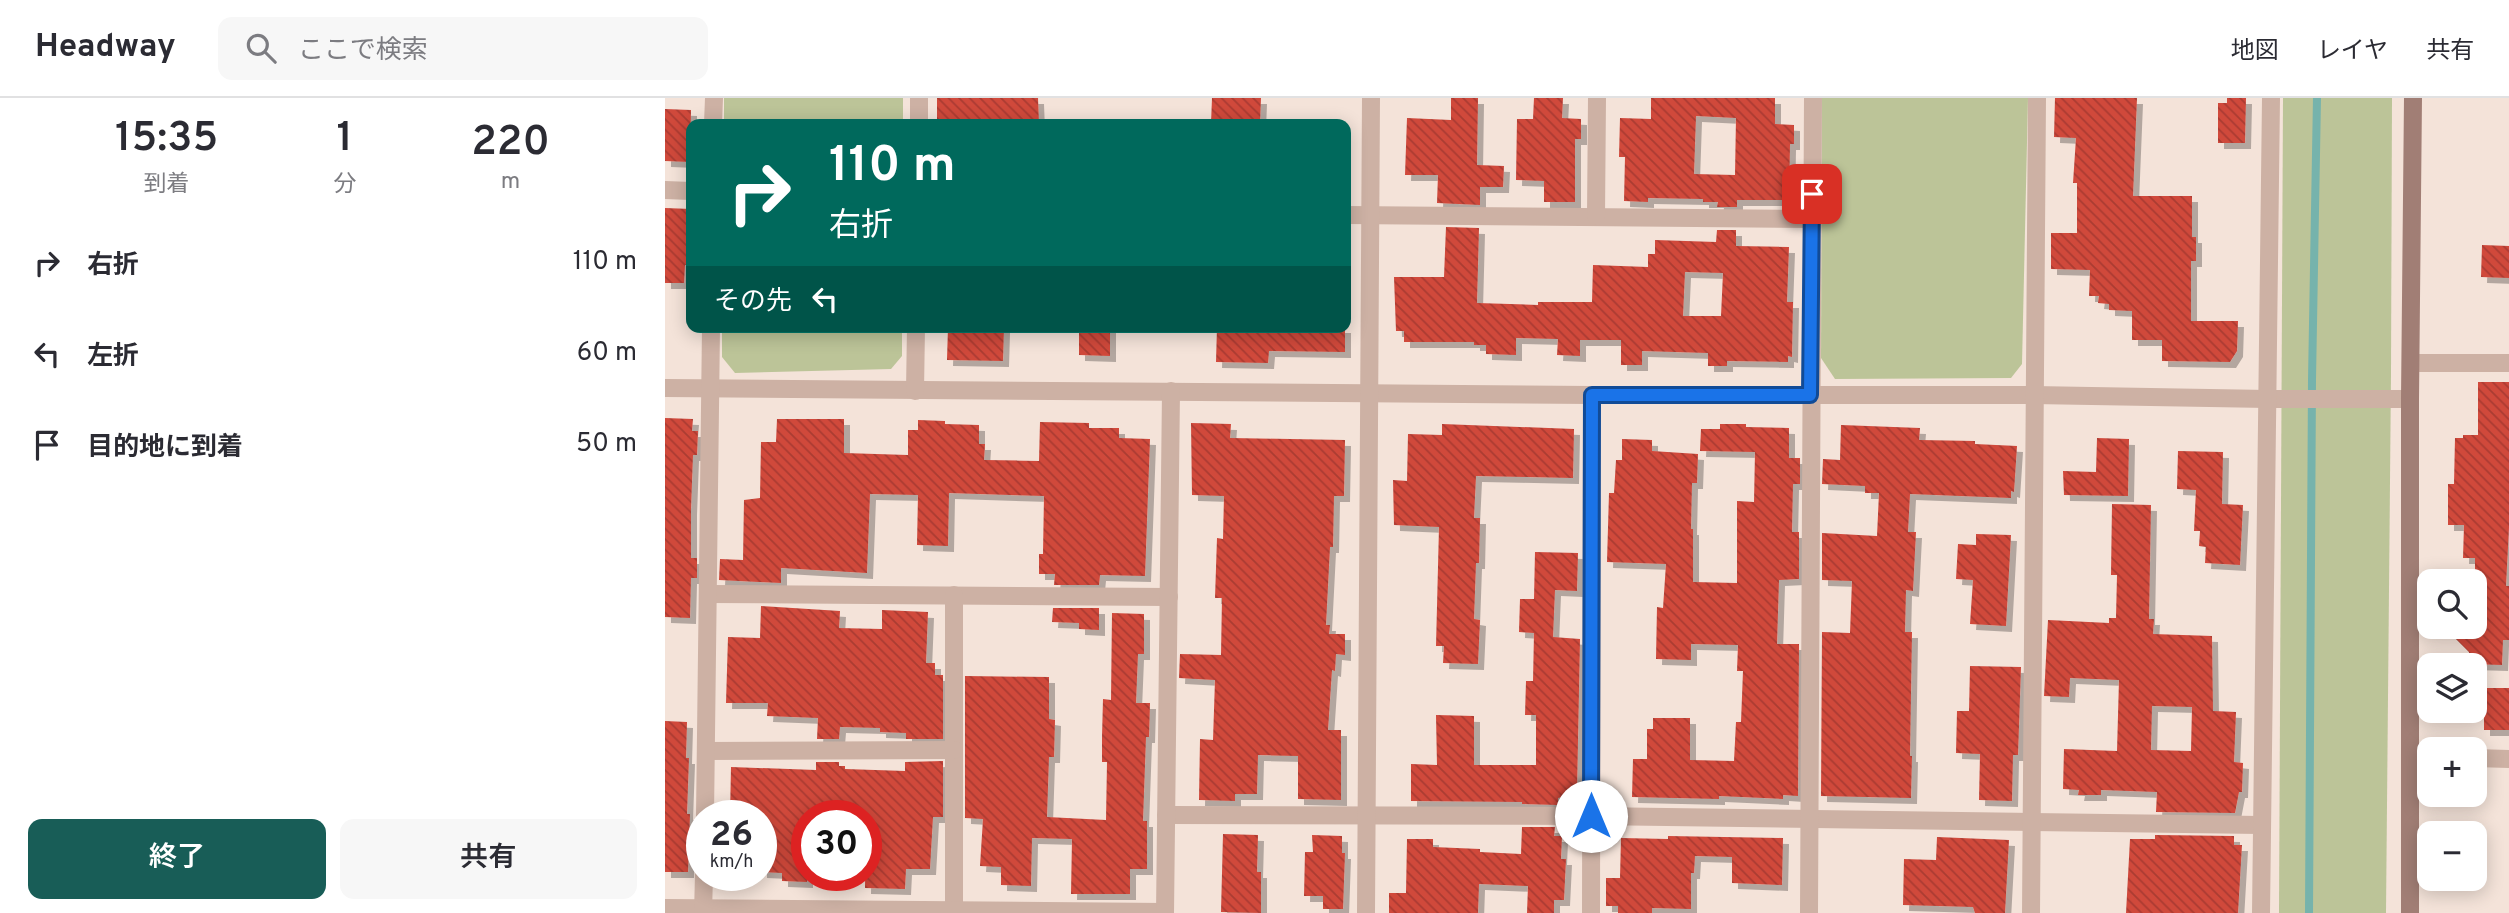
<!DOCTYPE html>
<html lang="ja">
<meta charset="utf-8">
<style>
body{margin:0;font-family:Overpass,"Noto Sans JP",sans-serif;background:#f7f7f7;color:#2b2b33;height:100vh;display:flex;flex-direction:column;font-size:26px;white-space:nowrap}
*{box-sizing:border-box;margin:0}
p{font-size:23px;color:#7c7c81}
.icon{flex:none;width:38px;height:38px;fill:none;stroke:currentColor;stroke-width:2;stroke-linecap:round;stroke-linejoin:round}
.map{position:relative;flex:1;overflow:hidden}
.side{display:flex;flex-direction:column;background:#fff;width:665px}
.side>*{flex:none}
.hud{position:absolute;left:21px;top:21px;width:665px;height:214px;border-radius:14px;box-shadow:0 4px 18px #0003;background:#00695c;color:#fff;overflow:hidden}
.tools{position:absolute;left:1752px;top:471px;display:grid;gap:14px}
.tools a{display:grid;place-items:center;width:70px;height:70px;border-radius:14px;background:#fff;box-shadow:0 4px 18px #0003;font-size:35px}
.speed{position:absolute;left:21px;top:702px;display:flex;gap:14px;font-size:35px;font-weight:700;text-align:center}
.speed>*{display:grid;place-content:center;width:91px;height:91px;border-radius:50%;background:#fff;box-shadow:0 4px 18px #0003;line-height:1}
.speed small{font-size:18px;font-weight:400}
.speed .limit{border:10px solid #d22;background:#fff;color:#111}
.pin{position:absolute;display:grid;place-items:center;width:60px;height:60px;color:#fff;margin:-30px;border-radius:14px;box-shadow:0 4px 10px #0006}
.me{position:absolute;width:77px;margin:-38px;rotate:0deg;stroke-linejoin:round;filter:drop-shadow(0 0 5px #0008)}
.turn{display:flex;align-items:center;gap:24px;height:147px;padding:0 28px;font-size:32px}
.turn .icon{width:91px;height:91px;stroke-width:2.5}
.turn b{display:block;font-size:49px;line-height:60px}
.then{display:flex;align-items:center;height:66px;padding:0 28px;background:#0003;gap:14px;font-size:26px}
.eta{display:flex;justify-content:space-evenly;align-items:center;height:119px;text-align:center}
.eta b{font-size:42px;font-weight:600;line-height:49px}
.primary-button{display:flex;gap:14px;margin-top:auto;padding:14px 28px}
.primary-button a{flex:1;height:80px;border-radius:14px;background:#185d57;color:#fff;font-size:28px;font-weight:600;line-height:80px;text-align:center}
.primary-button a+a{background:#f7f7f7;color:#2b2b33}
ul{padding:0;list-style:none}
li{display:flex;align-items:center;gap:21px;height:91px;padding:0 28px}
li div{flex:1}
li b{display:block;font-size:26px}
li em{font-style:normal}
header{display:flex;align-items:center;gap:42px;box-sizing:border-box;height:98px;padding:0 35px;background:#fff;border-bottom:2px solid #e1e1e2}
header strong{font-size:33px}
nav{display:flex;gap:38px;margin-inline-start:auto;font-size:24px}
.search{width:490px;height:63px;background:#f7f7f7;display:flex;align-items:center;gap:18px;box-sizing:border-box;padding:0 24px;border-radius:14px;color:#7c7c81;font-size:26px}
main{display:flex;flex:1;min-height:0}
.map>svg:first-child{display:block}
.park{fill:#bcc498}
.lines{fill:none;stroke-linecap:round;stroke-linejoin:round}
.stream{stroke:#76b3ac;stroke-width:8}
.building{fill:url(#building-back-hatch);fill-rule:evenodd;filter:url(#shadow)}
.street{stroke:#cdb1a4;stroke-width:18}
.secondary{stroke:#a17e75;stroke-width:18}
.route-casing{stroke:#114b97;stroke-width:18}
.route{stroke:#1a73e8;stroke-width:12}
</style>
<header>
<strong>Headway</strong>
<div class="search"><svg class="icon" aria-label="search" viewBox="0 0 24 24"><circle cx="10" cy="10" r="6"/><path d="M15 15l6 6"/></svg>ここで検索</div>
<nav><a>地図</a><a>レイヤ</a><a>共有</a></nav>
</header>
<main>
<section class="side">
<div class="eta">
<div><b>15:35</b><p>到着</p></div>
<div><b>1</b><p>分</p></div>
<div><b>220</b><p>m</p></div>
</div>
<ul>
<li><svg class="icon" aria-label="right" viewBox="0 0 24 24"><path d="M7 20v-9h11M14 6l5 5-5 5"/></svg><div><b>右折</b></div><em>110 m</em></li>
<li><svg class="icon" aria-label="left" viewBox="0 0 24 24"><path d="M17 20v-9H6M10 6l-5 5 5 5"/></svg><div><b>左折</b></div><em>60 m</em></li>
<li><svg class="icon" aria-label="arrive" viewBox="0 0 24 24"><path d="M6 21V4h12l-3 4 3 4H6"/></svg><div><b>目的地に到着</b></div><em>50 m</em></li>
</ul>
<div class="primary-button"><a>終了</a><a>共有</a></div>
</section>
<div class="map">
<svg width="1844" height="815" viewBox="0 0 1844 815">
<defs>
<pattern id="building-back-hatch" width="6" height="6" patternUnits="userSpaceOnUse" patternTransform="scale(1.75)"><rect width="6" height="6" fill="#d0483b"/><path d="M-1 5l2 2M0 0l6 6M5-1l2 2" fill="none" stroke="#aa3c32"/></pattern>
<filter id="shadow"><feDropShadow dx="6" dy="6" stdDeviation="0" flood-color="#0004"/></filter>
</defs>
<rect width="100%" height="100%" fill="#f4e3d9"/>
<!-- park -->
<g class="park">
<rect x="59" y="0" width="179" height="26"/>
<polygon points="1157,0 1363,0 1357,266 1346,280 1170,281 1156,260"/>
<polygon points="1618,0 1727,0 1726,276 1721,815 1614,815"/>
<polygon points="57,229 237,229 237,258 226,271 70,275 57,259"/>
</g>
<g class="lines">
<!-- stream -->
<polyline class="stream" points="1644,815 1647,282 1652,0"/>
</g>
<!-- building -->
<g class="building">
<polygon points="272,0 373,0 374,26 272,26"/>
<polygon points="547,0 596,0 595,26 546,26"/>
<polygon points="786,0 813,0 812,67 839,68 838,89 815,89 815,107 772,105 773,77 740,77 742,20 786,22"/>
<polygon points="869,0 898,0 897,20 916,21 916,41 910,41 910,104 879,104 879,83 851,82 852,21 868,21"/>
<path d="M986,0H1110V26L1129,27V46H1125L1124,102H1072V109H1052L1053,104H1038V101L983,100V104L959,103L960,59H954L955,20L986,21ZM1031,18L1071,20L1070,77L1029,76Z"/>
<polygon points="1390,0 1472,0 1468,98 1527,98 1527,139 1531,139 1531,163 1526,163 1526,223 1573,223 1572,253 1565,264 1497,263 1497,242 1467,242 1467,213 1444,212 1444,206 1433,205 1434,198 1424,198 1425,172 1386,171 1386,135 1412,135 1412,85 1408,85 1411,40 1389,39"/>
<polygon points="1562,0 1581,0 1580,45 1553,45 1553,5 1562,5"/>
<polygon points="0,11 26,12 25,64 0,63"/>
<polygon points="0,110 26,111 25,167 20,167 19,185 0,185"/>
<path d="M781,129L814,130L812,205L873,207V204H927L928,167L983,169V156H990V142L1051,144L1052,132H1071V148L1124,149L1122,204H1128L1127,259L1123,258V264L1062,263V268H1043V255L977,253V267H956V242H915V258L892,257L893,241L851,240V257L821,256V247H809V244H739V233H731L729,179H779ZM1020,174L1058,175L1056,218H1018Z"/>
<polygon points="1817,147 1844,148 1844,180 1816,179"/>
<polygon points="283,229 339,229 338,263 282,262"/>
<polygon points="414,229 445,229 445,258 414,257"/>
<polygon points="552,229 680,229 680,254 604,253 603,265 551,264"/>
<polygon points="1813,284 1844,284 1844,429 1841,488 1844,488 1844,542 1838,542 1837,567 1804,566 1804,554 1778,528 1810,528 1810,460 1798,460 1799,427 1783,427 1783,386 1789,386 1790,340 1798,340 1798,337 1813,337"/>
<polygon points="0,320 28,321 27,333 33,333 32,357 28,357 26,411 26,460 32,460 32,480 26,480 25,520 0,519"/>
<polygon points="112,321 179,321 179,355 243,357 243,332 253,332 253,322 280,323 280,326 314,327 314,346 320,346 319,362 374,363 375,324 424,325 424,330 454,330 454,340 485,341 480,478 435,477 434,487 389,487 390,476 374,476 374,456 378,456 379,398 284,395 283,448 252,447 253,397 205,396 202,475 116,470 116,485 54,482 55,461 78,462 79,402 95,400 96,344 111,344"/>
<polygon points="526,325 566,326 565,340 680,342 679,398 669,398 668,449 665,449 661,527 665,527 664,536 680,536 680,557 671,556 670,573 667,572 663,632 676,632 676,702 633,701 633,658 593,657 592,696 570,696 570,703 534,702 535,641 548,642 550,582 514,580 515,556 556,557 557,500 550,500 552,440 558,441 559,398 527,397"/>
<polygon points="777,326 909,331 908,380 811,378 809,420 815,420 814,465 811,465 809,521 815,522 813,566 778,565 779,548 771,548 774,429 729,427 728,382 742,383 743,336 777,337"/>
<polygon points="1055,326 1081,326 1081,329 1124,330 1124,360 1135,360 1135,386 1128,386 1127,434 1134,434 1134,481 1114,482 1112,546 1134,546 1133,698 1118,697 1118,701 1054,698 1054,701 967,699 968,661 982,661 982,631 988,631 988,620 1025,620 1025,662 1069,663 1071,624 1076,624 1078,573 1072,573 1073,547 1026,546 1026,562 991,561 992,509 998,510 1001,466 942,464 944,395 949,395 951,362 957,362 957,341 987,342 987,353 1033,356 1032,385 1027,385 1026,431 1028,431 1028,484 1072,485 1072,403 1089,404 1090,354 1035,353 1036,331 1055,331"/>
<polygon points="1176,327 1255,330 1254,342 1310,343 1310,346 1352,348 1349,394 1346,393 1346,400 1245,396 1243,434 1251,434 1248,493 1241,492 1240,534 1247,534 1245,658 1247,658 1246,700 1156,698 1157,534 1185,535 1187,483 1157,482 1157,435 1212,438 1214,395 1200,395 1200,388 1157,386 1158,361 1175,362"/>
<polygon points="1432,340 1464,341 1463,398 1399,397 1398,373 1431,374"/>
<polygon points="1513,353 1558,354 1557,406 1578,407 1575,467 1540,465 1541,449 1534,448 1535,433 1529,433 1531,392 1512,391"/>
<path d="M1447,406L1486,407L1484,521H1489L1488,536L1547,538L1548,613L1571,614L1569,664L1578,665L1577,694H1574L1570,715L1491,714L1492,694L1436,692V697H1413L1414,692L1398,691L1399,651L1452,653L1454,582L1405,580L1404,599L1379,598L1383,522L1444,525V520H1451L1452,477H1446ZM1487,608L1527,609L1526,653L1486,652Z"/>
<polygon points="1311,436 1346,437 1341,528 1305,526 1308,482 1291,481 1293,446 1311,447"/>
<polygon points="870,454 913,455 912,493 890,492 888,539 915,541 912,693 901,693 901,698 893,700 893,707 857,706 857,704 746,703 746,666 772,667 771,617 809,618 809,667 871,667 871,617 860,617 861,583 868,583 869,535 854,534 855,501 869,501"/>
<polygon points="96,508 175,513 174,530 217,531 217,512 263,514 261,565 270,565 270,577 278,577 278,641 241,641 241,635 215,634 215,630 175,629 174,641 152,641 153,620 102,618 103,605 61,605 63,539 95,540"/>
<polygon points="388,510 434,510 434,532 414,531 414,525 387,524"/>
<polygon points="447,515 479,516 479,556 473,556 471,605 485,605 484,639 481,639 478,723 482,723 482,771 465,771 465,796 406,796 407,741 367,740 366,788 336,787 336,769 315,768 318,721 300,720 300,578 384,579 384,621 390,622 389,659 384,659 382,719 441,722 442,664 437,664 437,639 438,601 446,602"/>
<polygon points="1305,568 1356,569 1353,657 1348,657 1347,703 1314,702 1315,656 1291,655 1292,613 1304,613"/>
<rect x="1819" y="590" width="25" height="42"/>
<polygon points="0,623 22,624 21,660 24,660 22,716 25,716 23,774 0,774"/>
<polygon points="278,663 278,719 268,719 265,771 241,771 240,791 200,790 201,718 188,718 188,711 150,709 150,718 142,718 142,784 117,783 117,775 96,774 96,718 65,718 66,669 151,672 151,664 174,664 174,668 180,668 180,671 240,673 240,664"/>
<polygon points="857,729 890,729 889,738 897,738 896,761 901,761 899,802 889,802 889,815 862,815 863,788 814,786 813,815 724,815 724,795 741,795 742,741 768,741 768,749 815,751 815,754 856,756"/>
<polygon points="558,736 593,737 592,774 596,774 596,815 556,814"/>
<polygon points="647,737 677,738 677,755 680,755 678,811 658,811 658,798 639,798 640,754 648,754"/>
<polygon points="1490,737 1569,738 1569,747 1577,747 1573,815 1461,815 1465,741 1490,741"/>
<polygon points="1003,738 1118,740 1117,787 1067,785 1067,759 1030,758 1029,775 1026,775 1026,811 987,810 987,815 953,815 953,808 941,808 941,780 955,780 956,740 1003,741"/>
<polygon points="1272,739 1344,742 1340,815 1310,815 1308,809 1238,807 1239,761 1271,762"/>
</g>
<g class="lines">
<!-- street -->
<g class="street">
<polyline points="48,26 49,0"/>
<polyline points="254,26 254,0"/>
<polyline points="0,92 26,93"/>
<polyline points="681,117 1146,121"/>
<polyline points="931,118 932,0"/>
<polyline points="1746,265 1844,265"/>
<polyline points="0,290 927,297 1368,297 1603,301 1745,301"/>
<polyline points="250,293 251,229"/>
<polyline points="43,496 504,499"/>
<polyline points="289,497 289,815"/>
<polyline points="41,653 289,652"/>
<polyline points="1746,660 1764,660"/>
<polyline points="1810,660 1844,661"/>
<polyline points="501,717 926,718 1595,727"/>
<polyline points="40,718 46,229"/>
<polyline points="0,810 500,814"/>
<polyline points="38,815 39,777"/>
<polyline points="500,815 506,293"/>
<polyline points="701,815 706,0"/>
<polyline points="926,815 927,297"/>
<polyline points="1144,815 1148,0"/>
<polyline points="1366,815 1372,0"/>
<polyline points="1596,815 1606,0"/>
</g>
<!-- secondary -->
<polyline class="secondary" points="1745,815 1745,301 1748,0"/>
</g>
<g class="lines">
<defs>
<polyline id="route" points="926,718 927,297 1145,297 1147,96"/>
</defs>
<!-- route casing -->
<use href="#route" class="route-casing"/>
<!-- route -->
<use href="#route" class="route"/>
</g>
</svg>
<div class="tools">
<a><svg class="icon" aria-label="search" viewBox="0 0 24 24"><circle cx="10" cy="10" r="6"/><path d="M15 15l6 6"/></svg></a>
<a><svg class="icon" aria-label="layers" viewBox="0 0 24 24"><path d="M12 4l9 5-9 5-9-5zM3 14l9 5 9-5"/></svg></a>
<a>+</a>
<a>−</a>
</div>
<div class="speed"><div>26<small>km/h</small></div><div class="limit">30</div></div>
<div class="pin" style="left:1147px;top:96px;background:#d93025"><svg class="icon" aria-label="arrive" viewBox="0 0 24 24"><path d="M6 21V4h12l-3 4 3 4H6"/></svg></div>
<svg class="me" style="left:926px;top:718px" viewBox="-20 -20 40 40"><circle r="19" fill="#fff"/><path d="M0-13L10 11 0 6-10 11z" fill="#1a73e8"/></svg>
<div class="hud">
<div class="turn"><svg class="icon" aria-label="right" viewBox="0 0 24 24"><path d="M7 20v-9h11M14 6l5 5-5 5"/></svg><div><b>110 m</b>右折</div></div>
<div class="then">その先<svg class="icon" aria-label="left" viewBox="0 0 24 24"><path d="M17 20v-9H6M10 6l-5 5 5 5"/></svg></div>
</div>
</div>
</main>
